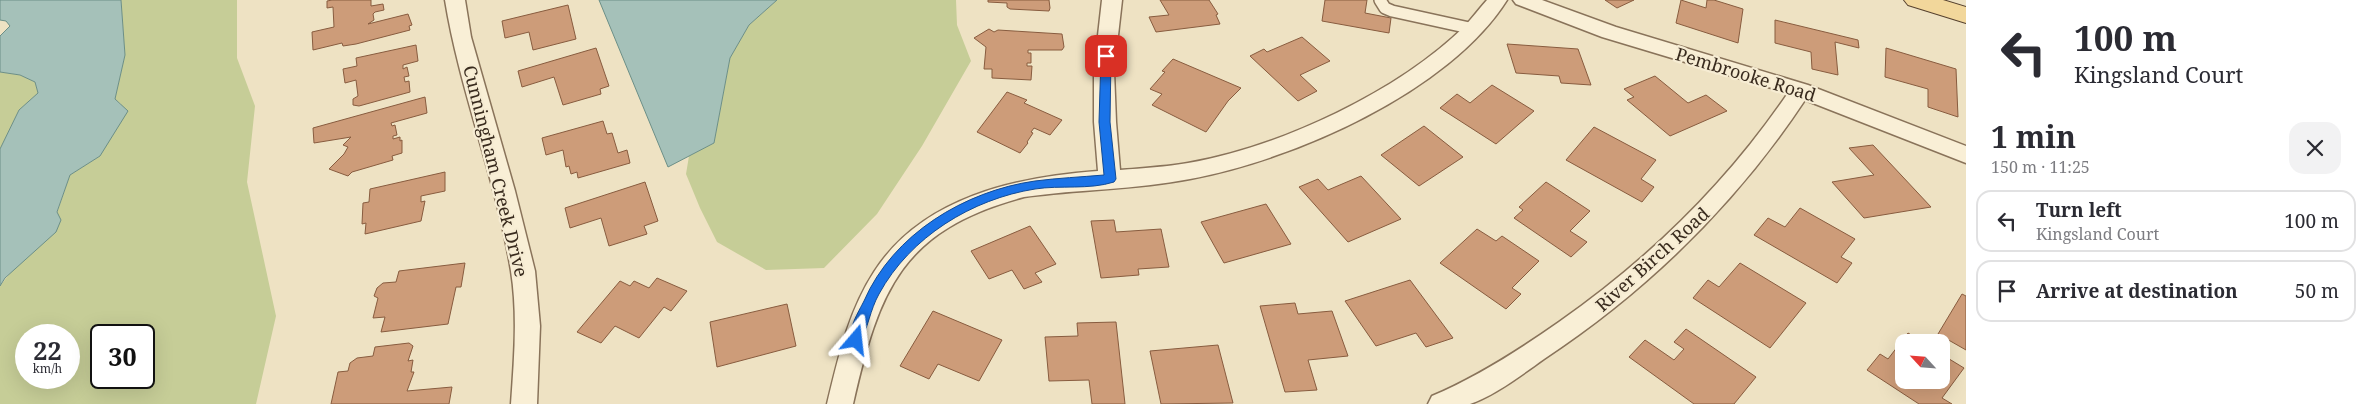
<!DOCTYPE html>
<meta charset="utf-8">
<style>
body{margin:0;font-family:"Noto Serif",serif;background:#f2f2f3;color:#2b2b33;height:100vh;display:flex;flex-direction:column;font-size:19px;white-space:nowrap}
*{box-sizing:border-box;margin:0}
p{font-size:16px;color:#7c7c81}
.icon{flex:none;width:28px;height:28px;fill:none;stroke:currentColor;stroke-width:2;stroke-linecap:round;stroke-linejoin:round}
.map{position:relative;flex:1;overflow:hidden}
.details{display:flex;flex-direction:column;background:#fff;width:400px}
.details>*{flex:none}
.top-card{background:#fff;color:#2b2b33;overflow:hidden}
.needle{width:32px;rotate:296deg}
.fabs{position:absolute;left:1895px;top:334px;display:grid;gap:10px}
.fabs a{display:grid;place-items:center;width:55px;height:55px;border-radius:10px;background:#fff;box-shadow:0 5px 20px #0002;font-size:25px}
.speed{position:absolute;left:15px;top:324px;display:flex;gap:10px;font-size:25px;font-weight:700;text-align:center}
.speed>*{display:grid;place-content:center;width:65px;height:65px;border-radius:50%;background:#fff;box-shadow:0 5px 20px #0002;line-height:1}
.speed small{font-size:12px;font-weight:400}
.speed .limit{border:2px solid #111;border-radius:8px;background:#fff;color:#111}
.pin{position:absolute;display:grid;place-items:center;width:42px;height:42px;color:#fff;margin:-21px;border-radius:10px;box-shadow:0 2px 8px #0006}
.me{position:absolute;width:55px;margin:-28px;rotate:17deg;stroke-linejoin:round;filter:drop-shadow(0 0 4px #0008)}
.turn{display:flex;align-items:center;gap:18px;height:105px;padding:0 25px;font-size:22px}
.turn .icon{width:65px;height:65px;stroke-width:2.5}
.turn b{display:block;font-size:35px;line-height:42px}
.round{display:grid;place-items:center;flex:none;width:52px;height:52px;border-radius:15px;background:#f2f2f3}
.summary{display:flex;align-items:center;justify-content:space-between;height:85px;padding:0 25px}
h1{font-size:30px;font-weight:700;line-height:38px}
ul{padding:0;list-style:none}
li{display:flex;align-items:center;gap:15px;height:62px;margin:0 10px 8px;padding:0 15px;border:2px solid #e1e1e2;border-radius:15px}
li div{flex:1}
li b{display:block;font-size:19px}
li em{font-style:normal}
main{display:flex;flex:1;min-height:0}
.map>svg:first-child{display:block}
.green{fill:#c6cd97;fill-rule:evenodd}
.water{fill:#a5c1b9;stroke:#6c8f87}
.building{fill:#cd9c79;stroke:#885c3f}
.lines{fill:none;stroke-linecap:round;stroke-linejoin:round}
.service-casing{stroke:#89735a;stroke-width:14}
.minor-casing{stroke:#89735a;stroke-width:3}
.primary-casing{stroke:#56412e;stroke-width:2}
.service{stroke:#f9efd6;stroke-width:11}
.minor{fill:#f9efd6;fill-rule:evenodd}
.primary{fill:#f2d79b;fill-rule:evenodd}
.route{fill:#1a73e8;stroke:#114b97}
.labels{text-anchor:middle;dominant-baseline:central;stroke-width:4.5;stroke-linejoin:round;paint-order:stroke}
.street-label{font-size:18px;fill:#392b1e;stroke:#f6ecd3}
</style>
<main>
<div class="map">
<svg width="1966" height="404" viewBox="0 0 1966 404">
<rect width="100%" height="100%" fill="#eee2c3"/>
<!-- green -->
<g class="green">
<path d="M121,0H237V58L255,106L247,182L276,316L256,404H0V286L57,213L70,175L100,156L121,104L115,99L125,55ZM26,335H69V378H26ZM101,335H144V378H101Z"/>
<polygon points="777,0 956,0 957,25 971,61 922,146 877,214 824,268 766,270 717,242 700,208 686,174 689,156 714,143 730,58 749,25"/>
<polygon points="0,72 20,75 35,82 38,93 19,110 0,149"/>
</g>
<!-- water -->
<g class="water">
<polygon points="0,0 121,0 125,55 115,99 128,111 100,156 70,175 57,212 61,220 56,232 5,278 0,286 0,149 19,110 38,93 35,82 20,75 0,72 0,36 10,26 6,21 0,20"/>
<polygon points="599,0 777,0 749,25 730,58 714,143 668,167"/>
</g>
<!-- building -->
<g class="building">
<polygon points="332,0 371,0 371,6 383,4 384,10 375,12 373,14 374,20 368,24 408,14 412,25 409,26 410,30 356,44 343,46 342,43 313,50 312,32 334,27 333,7 327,8 327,1"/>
<polygon points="988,0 1049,0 1050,8 1049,11 1010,9 1007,7 1007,3 988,2"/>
<polygon points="1160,0 1209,0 1218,14 1216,15 1220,24 1156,32 1149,17 1169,15"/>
<polygon points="1325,0 1367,0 1365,13 1391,18 1389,33 1322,21"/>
<polygon points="1605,0 1634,0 1617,8"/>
<polygon points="1681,0 1706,8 1707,0 1714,0 1743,9 1738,43 1676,23"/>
<polygon points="568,5 576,39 533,50 529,32 505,38 502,21"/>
<polygon points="1775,20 1858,40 1859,48 1835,42 1838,75 1812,69 1811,52 1775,43"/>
<polygon points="989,29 994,32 998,30 1062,34 1064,47 1062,50 1028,50 1028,53 1031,53 1031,63 1027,63 1027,66 1032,66 1031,80 992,78 992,69 984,69 986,47 974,38"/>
<polygon points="1302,37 1330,61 1300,75 1317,91 1298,101 1250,56 1264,49 1267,52"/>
<polygon points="1507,44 1578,49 1591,85 1561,83 1559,76 1516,73"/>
<polygon points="416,45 418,61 403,65 403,69 407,67 409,76 404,77 405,82 409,81 410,92 359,106 353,105 353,99 358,96 356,80 345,83 343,69 357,66 356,58"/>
<polygon points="596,48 609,86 600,89 601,94 563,105 554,77 522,87 518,71"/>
<polygon points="1886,48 1956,69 1958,117 1928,107 1928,89 1885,77"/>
<polygon points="1173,59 1241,88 1228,101 1206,132 1152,105 1162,94 1150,89 1165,72 1162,71"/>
<polygon points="1655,76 1688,103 1706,95 1727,111 1670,136 1627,100 1634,97 1624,89"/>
<polygon points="1492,85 1534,111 1496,144 1440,108 1457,94 1470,103"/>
<polygon points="1007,92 1027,100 1024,103 1062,120 1050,135 1034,128 1031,132 1033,133 1027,142 1028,143 1020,153 977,132"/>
<polygon points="425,97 427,113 391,123 392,126 395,125 397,135 393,136 393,139 400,137 400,141 402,140 402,153 392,156 393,160 352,172 348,176 329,169 344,154 348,147 343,145 351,137 314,143 313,128"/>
<polygon points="603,121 607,134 612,133 618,153 627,150 630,163 578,178 577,172 571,174 569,166 566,167 563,150 546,155 542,138"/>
<polygon points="1424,126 1463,157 1419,186 1381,155"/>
<polygon points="1594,127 1656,160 1641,179 1654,187 1642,202 1566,160"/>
<polygon points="1873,145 1931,207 1864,218 1832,182 1874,175 1849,148"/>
<polygon points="445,172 445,191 421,196 421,202 425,201 421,221 365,234 366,223 362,224 363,203 369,202 370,189"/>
<polygon points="1361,176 1401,219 1348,242 1299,187 1318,179 1328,190"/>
<polygon points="645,182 658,221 644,226 647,234 609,246 601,218 570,228 565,208"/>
<polygon points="1546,182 1590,211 1570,231 1587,242 1571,257 1514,218 1523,210 1519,207"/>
<polygon points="1266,204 1291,244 1224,263 1201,222"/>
<polygon points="1800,208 1855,239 1841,257 1852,263 1837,283 1754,235 1768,218 1785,227"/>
<polygon points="1114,220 1116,232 1161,229 1169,267 1138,269 1139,275 1101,278 1091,221"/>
<polygon points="1030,226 1056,264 1035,273 1042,282 1024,289 1012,270 989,279 971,251"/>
<polygon points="1477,229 1496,241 1502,236 1539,261 1512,288 1521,294 1506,309 1440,263"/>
<polygon points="465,263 461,287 456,287 448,324 381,332 385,317 373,318 378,298 374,296 377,288 383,283 396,282 399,271"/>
<polygon points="1740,263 1806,303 1770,348 1693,298 1708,280 1719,287"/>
<polygon points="657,278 687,291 671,311 664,307 639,338 615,326 601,343 577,332 620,281 630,286 634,281 649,288"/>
<polygon points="1410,280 1453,338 1426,347 1416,333 1376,346 1345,301"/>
<polygon points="1962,294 1966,296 1966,350 1938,334"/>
<polygon points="1295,303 1298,314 1332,311 1348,356 1308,360 1317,390 1285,392 1260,306"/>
<polygon points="787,304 796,346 717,367 710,322"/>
<polygon points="933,311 1002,340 979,381 938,364 929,379 900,366"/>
<polygon points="1116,322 1125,404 1092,404 1089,380 1049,381 1045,337 1078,336 1077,323"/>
<polygon points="1686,329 1756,377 1734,404 1694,404 1629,357 1645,340 1674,360 1684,349 1674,342"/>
<polygon points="1908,333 1923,342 1904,342 1904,380 1941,380 1941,354 1964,368 1942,398 1952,404 1919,404 1867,370 1880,354 1888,359"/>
<polygon points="409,343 413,346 408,361 413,360 411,372 414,372 407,391 452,387 449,404 331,404 338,372 348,371 350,363 357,358 373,356 375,347"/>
<polygon points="1218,345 1233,403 1161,404 1150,351"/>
</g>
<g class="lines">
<defs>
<polyline id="service" points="1380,0 1385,8 1392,11 1474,29"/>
<g id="minor">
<path d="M445,0H465L471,37L515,191L535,271L540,326L537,404H511C514,360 518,315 511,271C496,179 460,92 445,0Z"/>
<path d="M1102,0H1122L1114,71L1116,122L1120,170C1143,168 1166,167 1188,163C1280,147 1398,92 1465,26C1472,18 1479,9 1487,0H1507C1449,92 1293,160 1190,179C1135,190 1079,189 1024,197C901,230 879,290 853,404H827C838,359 848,312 874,272C922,197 1016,177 1098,171L1094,122V71Z"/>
<path d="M1513,0H1542L1616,27L1808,85L1966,146V163L1805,100C1736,204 1648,290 1544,359C1523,374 1494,396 1470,404C1458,404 1440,404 1428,404L1432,396C1477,377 1519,350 1559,322C1649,259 1726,184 1788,93L1602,37L1516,4Z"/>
</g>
<polygon id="primary" points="1904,0 1943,0 1966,7 1966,23 1908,5"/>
</defs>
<!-- service casing -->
<use href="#service" class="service-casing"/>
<!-- minor casing -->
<use href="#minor" class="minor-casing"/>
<!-- primary casing -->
<use href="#primary" class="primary-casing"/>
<!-- service -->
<use href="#service" class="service"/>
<!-- minor -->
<use href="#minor" class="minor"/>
<!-- primary -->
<use href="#primary" class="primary"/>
</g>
<!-- route -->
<path class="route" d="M1106,52L1111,56L1110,122L1116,179L1114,182C1089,190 1060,185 1035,189C972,199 910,237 879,294C870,310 868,328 860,343H851C846,332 859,311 864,301C893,234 965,191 1035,181C1058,178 1081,177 1104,175L1099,122L1101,56Z"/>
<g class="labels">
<!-- street labels -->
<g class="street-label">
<text transform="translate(1746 74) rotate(17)">Pembrooke Road</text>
<text transform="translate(496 171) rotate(76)">Cunningham Creek Drive</text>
<text transform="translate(1652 259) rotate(-42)">River Birch Road</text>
</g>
</g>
</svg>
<div class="fabs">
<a><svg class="needle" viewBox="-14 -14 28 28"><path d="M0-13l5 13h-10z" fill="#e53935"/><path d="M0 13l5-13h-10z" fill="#7c7c81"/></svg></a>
</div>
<div class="speed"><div>22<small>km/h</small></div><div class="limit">30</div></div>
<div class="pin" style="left:1106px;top:56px;background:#d93025"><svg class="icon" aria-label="arrive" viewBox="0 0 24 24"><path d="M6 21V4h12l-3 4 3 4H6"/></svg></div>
<svg class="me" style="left:856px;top:340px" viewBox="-20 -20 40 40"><path d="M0-17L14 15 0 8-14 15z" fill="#1a73e8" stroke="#fff" stroke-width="4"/></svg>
</div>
<section class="details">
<div class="top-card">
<div class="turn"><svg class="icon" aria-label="left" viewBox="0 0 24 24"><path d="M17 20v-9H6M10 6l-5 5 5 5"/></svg><div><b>100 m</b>Kingsland Court</div></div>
</div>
<div class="summary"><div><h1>1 min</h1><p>150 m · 11:25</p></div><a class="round"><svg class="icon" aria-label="close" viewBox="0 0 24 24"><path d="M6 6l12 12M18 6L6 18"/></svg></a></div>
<ul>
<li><svg class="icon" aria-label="left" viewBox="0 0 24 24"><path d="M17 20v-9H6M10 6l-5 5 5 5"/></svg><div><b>Turn left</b><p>Kingsland Court</p></div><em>100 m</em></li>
<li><svg class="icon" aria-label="arrive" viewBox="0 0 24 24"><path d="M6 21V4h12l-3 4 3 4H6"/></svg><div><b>Arrive at destination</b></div><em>50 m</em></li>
</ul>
</section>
</main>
